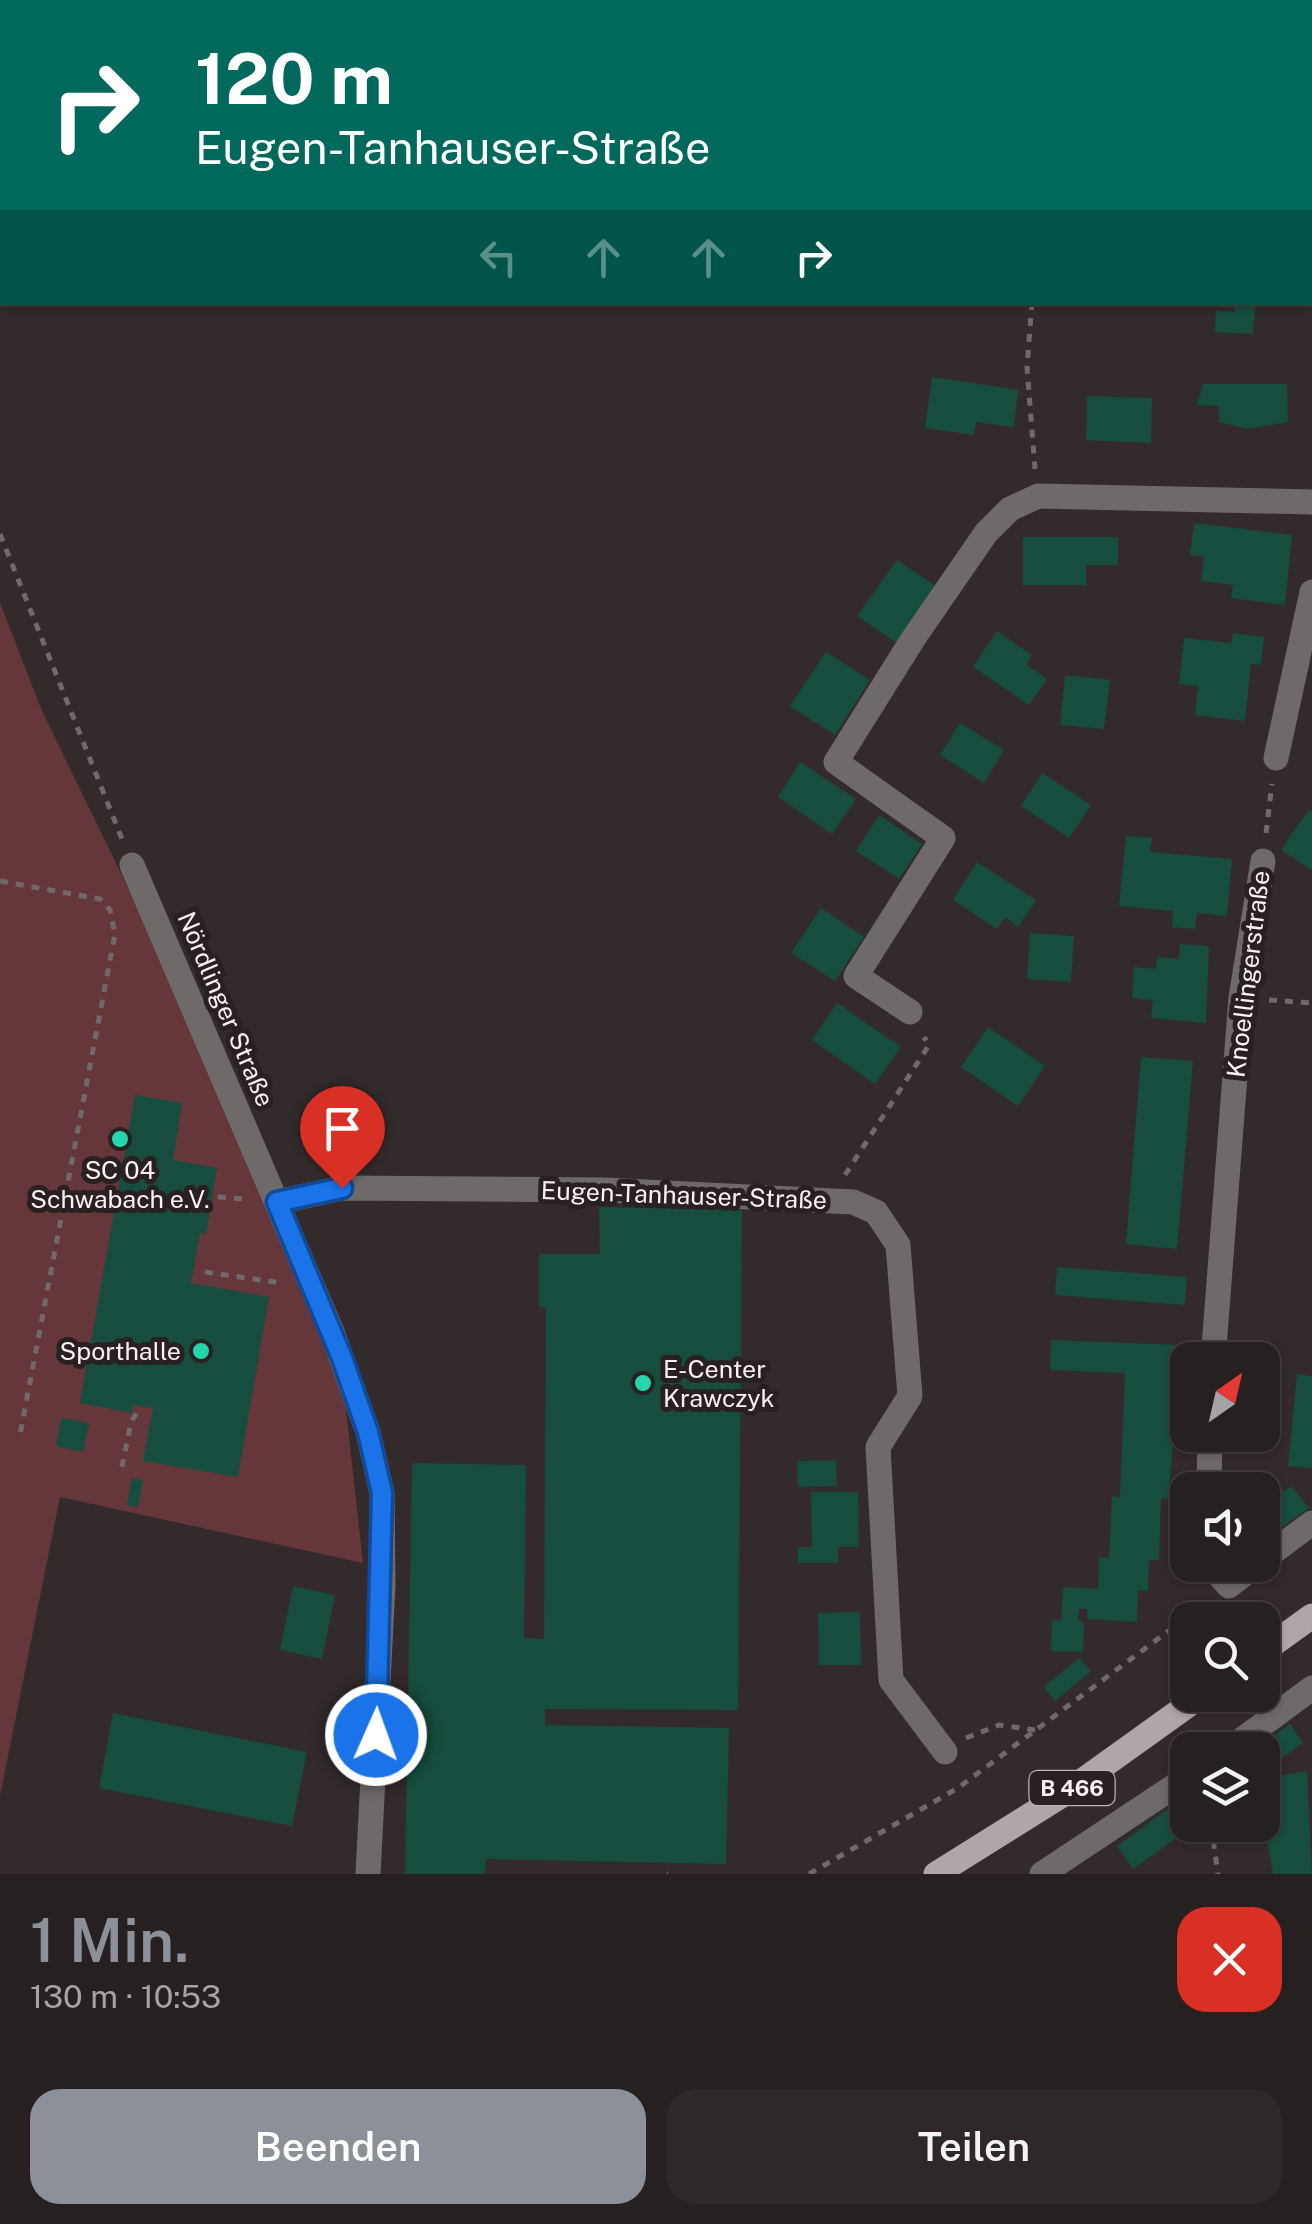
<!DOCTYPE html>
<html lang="de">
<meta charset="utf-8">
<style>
body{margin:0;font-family:"Public Sans",sans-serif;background:#2e2829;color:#f1f3f6;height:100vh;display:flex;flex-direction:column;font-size:38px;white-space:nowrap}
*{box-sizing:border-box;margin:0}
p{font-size:32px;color:#a4a3a5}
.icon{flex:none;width:55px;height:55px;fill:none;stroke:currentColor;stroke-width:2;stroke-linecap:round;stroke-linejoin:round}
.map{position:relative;height:1874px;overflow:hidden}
.drawer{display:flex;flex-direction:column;background:#262020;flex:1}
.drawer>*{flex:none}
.hud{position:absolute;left:0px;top:0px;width:1312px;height:305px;box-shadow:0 2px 8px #0004,0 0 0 2px #423e3e;background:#00695c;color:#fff;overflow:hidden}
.needle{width:65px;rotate:34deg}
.fabs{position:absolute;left:1170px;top:1342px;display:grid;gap:20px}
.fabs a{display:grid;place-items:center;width:110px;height:110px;border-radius:20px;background:#262020;box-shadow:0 2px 8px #0004,0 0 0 2px #423e3e;font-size:50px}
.pin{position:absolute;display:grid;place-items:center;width:85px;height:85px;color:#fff;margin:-102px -42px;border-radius:50% 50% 50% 0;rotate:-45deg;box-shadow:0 0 10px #0007}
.pin .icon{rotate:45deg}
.me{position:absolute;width:110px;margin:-55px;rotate:2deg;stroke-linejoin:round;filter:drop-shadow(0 0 8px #0008)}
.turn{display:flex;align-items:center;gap:35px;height:210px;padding:0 30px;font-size:45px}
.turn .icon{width:130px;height:130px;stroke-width:2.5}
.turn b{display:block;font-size:70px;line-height:85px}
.lanes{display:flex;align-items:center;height:95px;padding:0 30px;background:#0003;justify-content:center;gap:50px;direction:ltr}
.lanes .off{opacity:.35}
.round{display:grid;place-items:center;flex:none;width:105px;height:105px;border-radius:30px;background:#2e2829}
.headline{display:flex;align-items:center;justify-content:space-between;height:170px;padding:0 30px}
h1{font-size:60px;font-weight:600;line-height:75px;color:#8c9099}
.action{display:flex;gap:20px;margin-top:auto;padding:20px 30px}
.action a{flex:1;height:115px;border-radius:30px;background:#8c9099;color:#fff;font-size:40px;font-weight:600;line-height:115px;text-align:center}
.action a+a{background:#2e2829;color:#f1f3f6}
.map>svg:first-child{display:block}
.green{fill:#65373b}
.building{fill:#164d3e}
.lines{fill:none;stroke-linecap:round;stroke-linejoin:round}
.path{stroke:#716969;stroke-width:5;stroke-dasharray:8 8;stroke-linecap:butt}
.service{stroke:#6f6a6a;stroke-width:15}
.minor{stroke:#6f6a6a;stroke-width:25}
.primary{stroke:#b0a6a7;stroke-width:25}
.route-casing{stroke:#114b97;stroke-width:25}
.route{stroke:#1a73e8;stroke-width:18}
.poi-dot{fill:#27d5ad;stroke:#292021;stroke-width:4}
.labels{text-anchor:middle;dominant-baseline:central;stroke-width:10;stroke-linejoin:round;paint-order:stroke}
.shield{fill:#292021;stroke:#bab3b3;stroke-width:2.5}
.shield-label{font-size:22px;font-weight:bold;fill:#f8f2f2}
.street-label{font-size:25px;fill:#f8f2f2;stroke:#292021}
.poi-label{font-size:25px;fill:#f8f2f2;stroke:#292021}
</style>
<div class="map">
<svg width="1312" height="1874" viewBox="0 0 1312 1874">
<rect width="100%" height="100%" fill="#332a2b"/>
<!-- green -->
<polygon class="green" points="0,603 42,711 181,997 343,1383 363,1563 60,1497 0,1796"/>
<!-- building -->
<g class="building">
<polygon points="1235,302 1255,302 1253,334 1215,332 1216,311 1235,312"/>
<polygon points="932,377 1019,390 1013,427 976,422 974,435 925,428"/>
<polygon points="1203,384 1287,384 1288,422 1247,429 1219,422 1219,406 1197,405"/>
<polygon points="1087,396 1152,398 1151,443 1086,440"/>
<polygon points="1194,523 1292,535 1285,605 1231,598 1233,585 1201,581 1204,557 1190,555"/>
<polygon points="1023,537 1118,537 1118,565 1086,565 1086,585 1023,585"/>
<polygon points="897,560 937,587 898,644 857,616"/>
<polygon points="997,631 1032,655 1026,665 1047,679 1029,705 973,667"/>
<polygon points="1233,633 1264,637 1261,665 1251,664 1245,721 1195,715 1198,686 1179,684 1184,638 1231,643"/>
<polygon points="826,652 870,680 835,735 790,706"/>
<polygon points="1065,675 1110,680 1104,729 1060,725"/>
<polygon points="960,723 1004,750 984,783 940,755"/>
<polygon points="800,762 856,799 832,834 778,797"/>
<polygon points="1042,773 1091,805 1069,838 1021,806"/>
<polygon points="1309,809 1312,812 1312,870 1281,850"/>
<polygon points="879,815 922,844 899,879 856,851"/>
<polygon points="1126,836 1152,838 1150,852 1232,859 1227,916 1197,913 1195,929 1172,927 1173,911 1119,906"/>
<polygon points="977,862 1036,900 1018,927 1005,917 997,929 953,900"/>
<polygon points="821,908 864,937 835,981 791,953"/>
<polygon points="1030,933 1074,936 1071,982 1027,979"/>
<polygon points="1180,944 1209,946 1206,1023 1151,1018 1153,1000 1132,998 1134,967 1156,969 1157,957 1179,959"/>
<polygon points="837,1003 901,1047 875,1084 812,1040"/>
<polygon points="988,1027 1045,1066 1018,1106 961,1067"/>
<polygon points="1141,1057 1193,1061 1177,1249 1126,1244"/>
<polygon points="135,1095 182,1103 173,1160 217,1168 206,1234 200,1233 191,1283 269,1297 238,1477 143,1461 153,1408 133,1405 132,1413 80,1403"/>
<polygon points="599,1207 742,1210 738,1710 545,1709 545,1725 729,1728 726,1864 486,1859 485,1874 405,1874 412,1463 526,1465 524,1638 544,1639 546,1307 539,1307 539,1254 600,1254"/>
<polygon points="1057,1267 1187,1277 1185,1305 1055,1295"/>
<polygon points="1051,1340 1179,1345 1169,1499 1161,1498 1159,1560 1149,1560 1148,1591 1138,1590 1137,1622 1087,1619 1087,1609 1079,1609 1078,1621 1084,1622 1083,1652 1051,1651 1052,1620 1061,1621 1063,1587 1098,1589 1099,1557 1109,1558 1112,1496 1120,1497 1125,1373 1050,1370"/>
<polygon points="1297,1374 1312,1376 1312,1468 1288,1466"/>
<polygon points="61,1418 89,1423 83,1452 56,1446"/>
<polygon points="836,1460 837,1486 798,1487 797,1461"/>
<polygon points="1243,1470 1272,1472 1272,1499 1291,1486 1309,1508 1264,1540 1262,1490 1245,1490"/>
<polygon points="132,1478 143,1480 138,1507 127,1505"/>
<polygon points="811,1492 858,1492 859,1547 838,1547 838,1563 798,1563 798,1547 812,1547"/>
<polygon points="293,1586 335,1595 322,1659 280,1650"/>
<polygon points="860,1612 861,1665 819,1665 818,1613"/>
<polygon points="1079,1658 1091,1671 1055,1701 1044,1687"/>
<polygon points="113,1713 307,1752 292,1826 99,1788"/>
<polygon points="1290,1724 1303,1743 1269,1767 1262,1750 1254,1750"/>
<polygon points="1307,1771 1312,1874 1273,1874 1262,1813 1262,1779"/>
<polygon points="1183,1798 1188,1825 1194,1825 1133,1869 1117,1846"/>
</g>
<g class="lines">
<!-- path -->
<g class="path">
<polyline points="796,2 796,0"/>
<polyline points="1056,2 1056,0"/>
<polyline points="1032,302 1027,367 1035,469"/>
<polyline points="0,534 122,839"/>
<polyline points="1266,833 1272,784"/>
<polyline points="0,881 100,899 110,910 115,934 19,1440"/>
<polyline points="1269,1000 1312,1003"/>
<polyline points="845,1175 929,1045 924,1037"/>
<polyline points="218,1197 244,1199"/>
<polyline points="205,1272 282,1283"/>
<polyline points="122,1467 131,1422 138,1411"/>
<polyline points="966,1738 999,1725 1035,1730"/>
<polyline points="1211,1825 1218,1874"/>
<polyline points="667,1874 668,1874"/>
<polyline points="809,1874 958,1788 1206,1603"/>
</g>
<!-- service -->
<polyline class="service" points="380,0 402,2"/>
<!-- minor -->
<g class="minor">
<polyline points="1310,217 1312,217"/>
<polyline points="1276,758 1312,592"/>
<polyline points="132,865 332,1332 368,1432 382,1493 383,1585 368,1874"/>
<polyline points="910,1012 856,976 943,838 836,762 913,639 986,533 1010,509 1038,496 1312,502"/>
<polyline points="277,1202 342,1188 604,1190 853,1202 876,1212 898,1245 910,1396 878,1447 891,1680 945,1752"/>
<polyline points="1213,1360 1241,998 1263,861"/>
<polyline points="1209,1490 1210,1435"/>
<polyline points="1262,1560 1312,1523"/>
<polyline points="1210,1565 1229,1586 1256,1565"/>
<polyline points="1228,1750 1312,1688"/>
<polyline points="1042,1874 1188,1777"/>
</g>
<!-- primary -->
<g class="primary">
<polyline points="1262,1652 1312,1616"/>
<polyline points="936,1874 1064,1794 1202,1695"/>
</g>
</g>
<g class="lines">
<defs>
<polyline id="route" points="342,1188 277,1202 342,1358 368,1432 382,1493 376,1735"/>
</defs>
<!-- route casing -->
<use href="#route" class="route-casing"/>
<!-- route -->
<use href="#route" class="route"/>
</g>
<!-- markers -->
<g class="poi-dot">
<circle cx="120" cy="1139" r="10"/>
<circle cx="201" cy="1351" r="10"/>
<circle cx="643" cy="1383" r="10"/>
</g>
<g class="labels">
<!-- shield labels -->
<rect class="shield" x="1029.5" y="1771" width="85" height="34" rx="8"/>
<g class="shield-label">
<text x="1072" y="1788">B 466</text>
</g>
<!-- street labels -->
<g class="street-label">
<text transform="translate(1248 974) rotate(-83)">Knoellingerstraße</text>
<text transform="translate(226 1009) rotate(67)">Nördlinger Straße</text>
<text transform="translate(684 1195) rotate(2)">Eugen-Tanhauser-Straße</text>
</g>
<!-- poi labels -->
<g class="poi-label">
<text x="120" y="1170">SC 04<tspan x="120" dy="29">Schwabach e.V.</tspan></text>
<text x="181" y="1351" text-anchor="end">Sporthalle</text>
<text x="663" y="1369" text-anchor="start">E-Center<tspan x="663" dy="29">Krawczyk</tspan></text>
</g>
</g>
</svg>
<div class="fabs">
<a><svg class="needle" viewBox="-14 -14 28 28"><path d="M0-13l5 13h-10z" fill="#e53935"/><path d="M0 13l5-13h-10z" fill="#a4a3a5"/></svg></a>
<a><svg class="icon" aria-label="sound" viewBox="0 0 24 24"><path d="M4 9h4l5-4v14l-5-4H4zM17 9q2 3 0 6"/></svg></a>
<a><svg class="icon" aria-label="search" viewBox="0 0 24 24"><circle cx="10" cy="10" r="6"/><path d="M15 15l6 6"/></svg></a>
<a><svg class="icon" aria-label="layers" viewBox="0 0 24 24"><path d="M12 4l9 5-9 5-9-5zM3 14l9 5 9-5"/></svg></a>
</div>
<div class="pin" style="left:342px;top:1188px;background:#d93025"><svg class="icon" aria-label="arrive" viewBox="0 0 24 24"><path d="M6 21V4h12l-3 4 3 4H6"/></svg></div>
<svg class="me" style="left:376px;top:1735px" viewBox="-20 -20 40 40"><circle r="17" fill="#1a73e8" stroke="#fff" stroke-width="3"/><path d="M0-11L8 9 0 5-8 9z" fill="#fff"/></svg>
<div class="hud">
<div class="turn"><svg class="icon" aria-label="right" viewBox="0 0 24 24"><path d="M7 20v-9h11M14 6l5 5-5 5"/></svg><div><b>120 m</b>Eugen-Tanhauser-Straße</div></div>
<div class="lanes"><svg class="icon off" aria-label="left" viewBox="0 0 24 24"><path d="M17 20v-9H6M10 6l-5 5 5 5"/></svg><svg class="icon off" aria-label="ahead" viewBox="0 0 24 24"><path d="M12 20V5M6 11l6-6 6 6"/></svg><svg class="icon off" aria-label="ahead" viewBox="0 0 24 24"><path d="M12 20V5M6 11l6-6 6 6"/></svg><svg class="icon" aria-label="right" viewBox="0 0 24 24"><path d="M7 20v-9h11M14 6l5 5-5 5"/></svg></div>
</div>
</div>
<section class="drawer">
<div class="headline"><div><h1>1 Min.</h1><p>130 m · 10:53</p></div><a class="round" style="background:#d93025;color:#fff"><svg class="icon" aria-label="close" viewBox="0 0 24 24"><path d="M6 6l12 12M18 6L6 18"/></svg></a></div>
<div class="action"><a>Beenden</a><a>Teilen</a></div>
</section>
